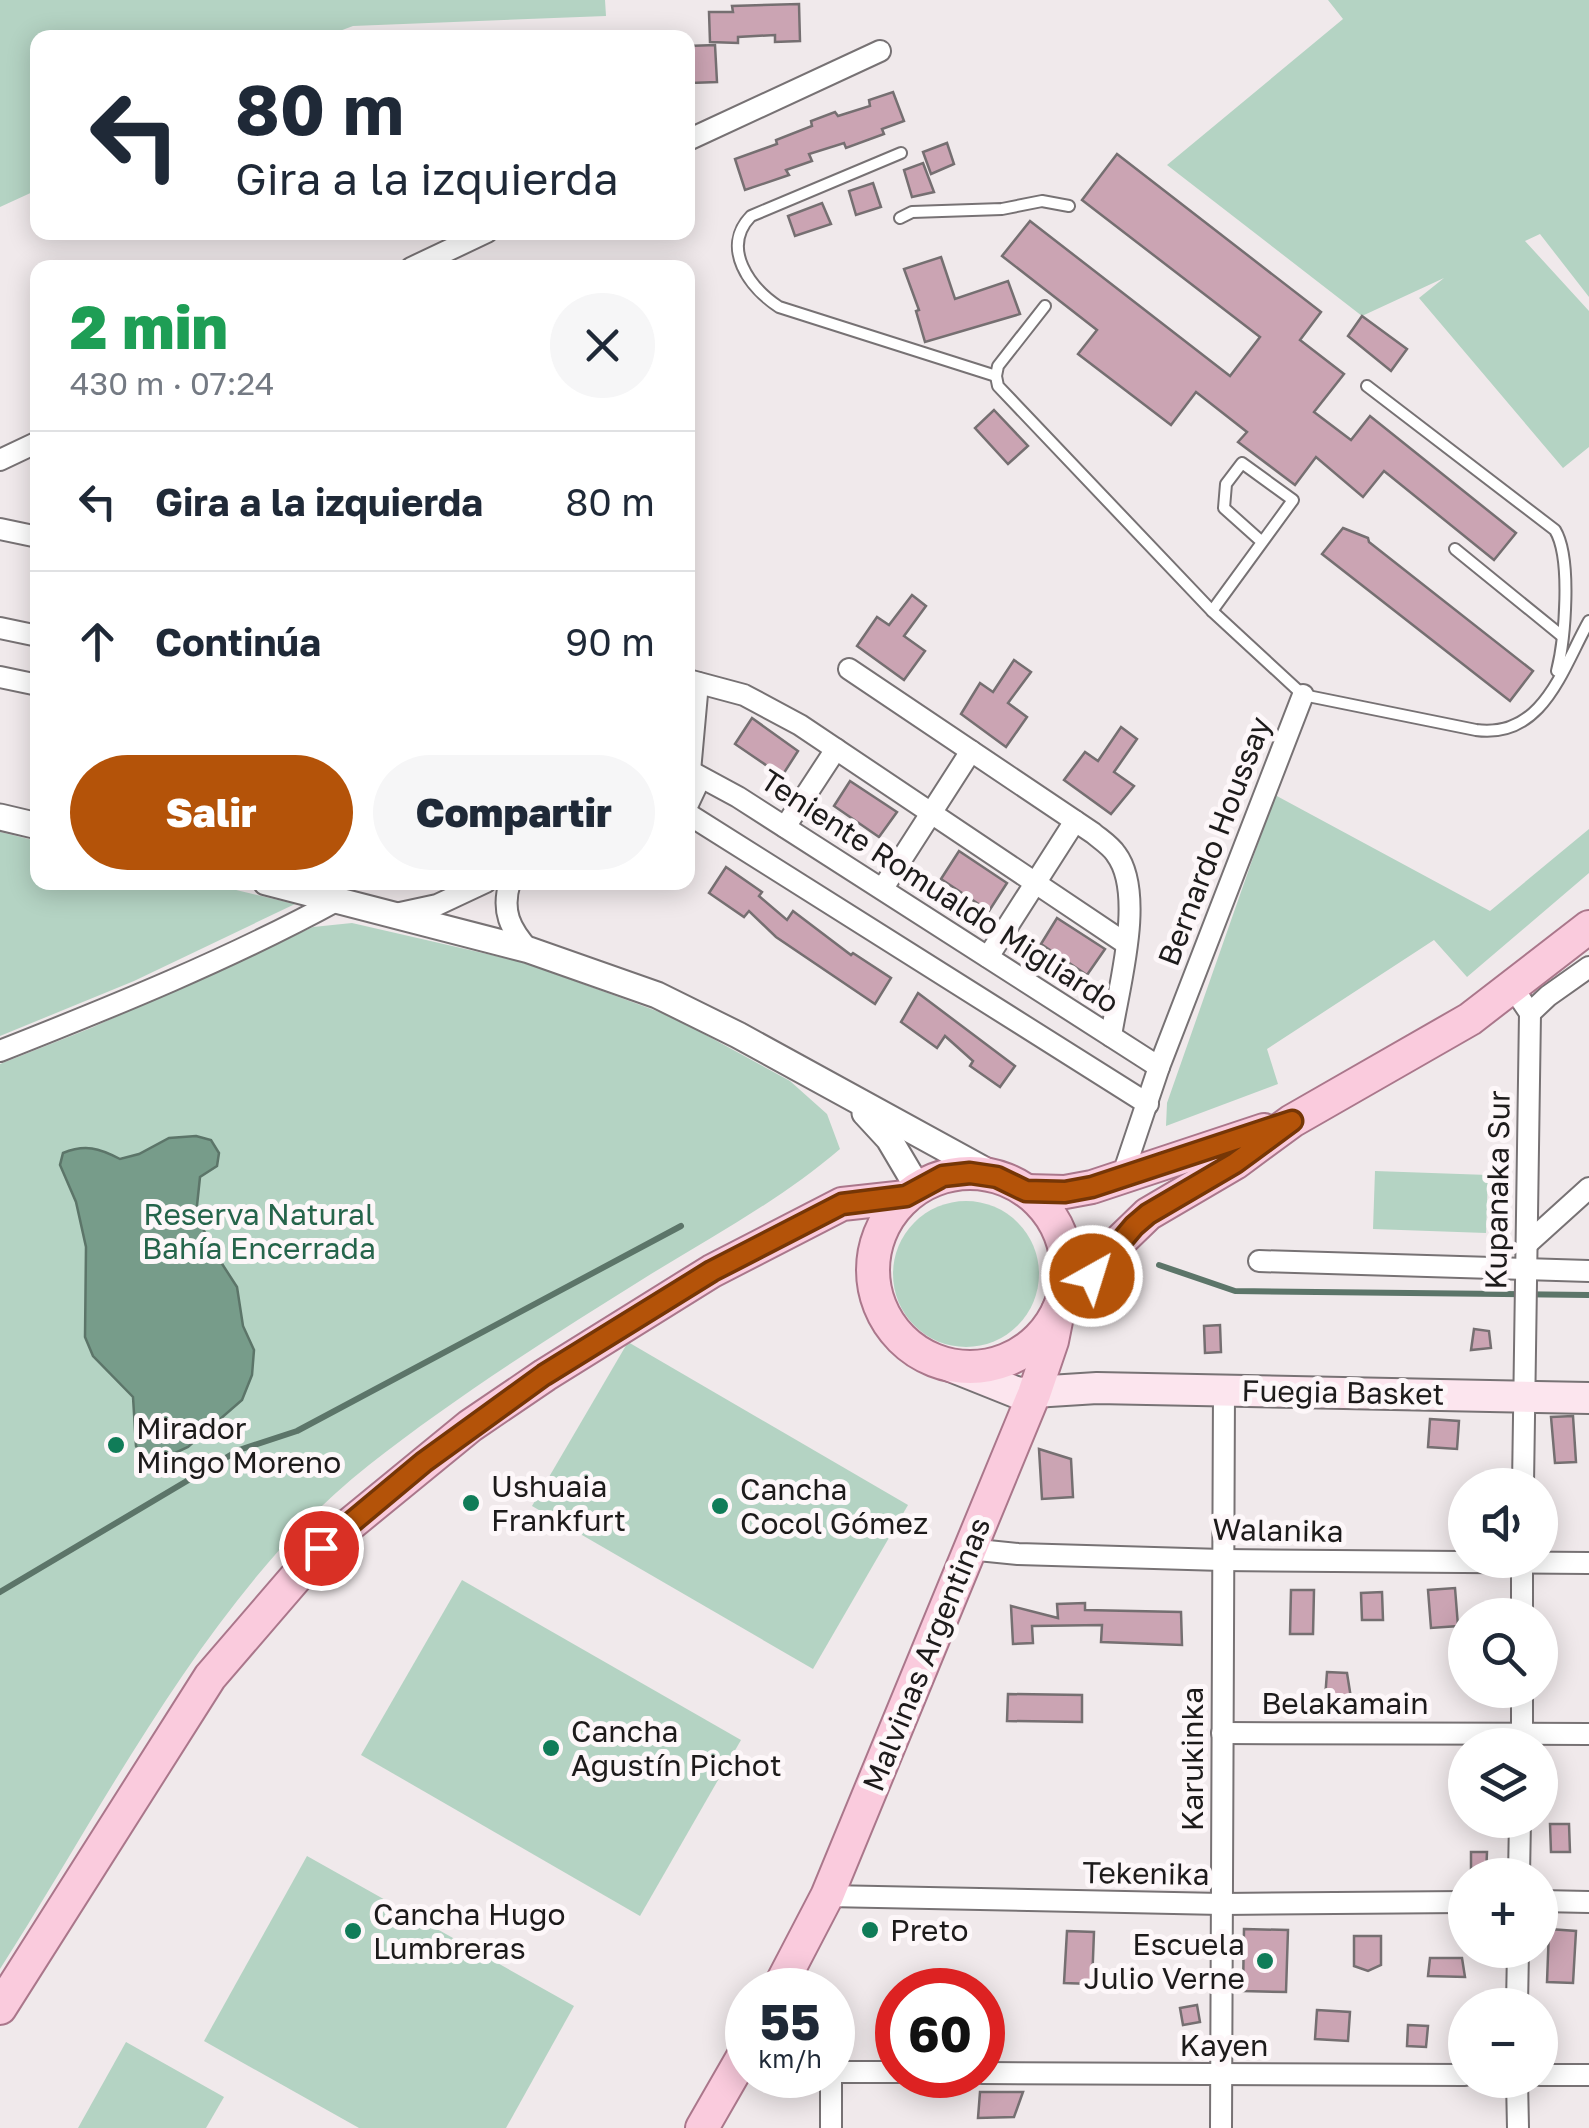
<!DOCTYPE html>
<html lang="es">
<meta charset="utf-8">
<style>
body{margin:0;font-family:"Golos Text",sans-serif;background:#f6f6f7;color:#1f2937;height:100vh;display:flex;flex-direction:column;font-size:38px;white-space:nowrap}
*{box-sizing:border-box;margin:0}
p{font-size:32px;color:#747a83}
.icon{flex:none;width:55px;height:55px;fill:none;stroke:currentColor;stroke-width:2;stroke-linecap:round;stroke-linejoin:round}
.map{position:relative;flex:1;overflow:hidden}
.sheet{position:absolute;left:30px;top:260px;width:665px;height:630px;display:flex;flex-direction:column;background:#fff;border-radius:20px;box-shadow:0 5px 25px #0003}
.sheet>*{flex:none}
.top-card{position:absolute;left:30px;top:30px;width:665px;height:210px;border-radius:20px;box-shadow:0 5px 25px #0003;background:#fff;color:#1f2937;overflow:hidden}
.buttons{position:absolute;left:1448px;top:1468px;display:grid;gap:20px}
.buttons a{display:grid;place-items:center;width:110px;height:110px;border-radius:50%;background:#fff;box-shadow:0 5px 25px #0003;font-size:50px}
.speed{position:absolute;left:725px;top:1968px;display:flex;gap:20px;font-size:50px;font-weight:700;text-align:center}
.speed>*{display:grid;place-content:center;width:130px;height:130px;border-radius:50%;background:#fff;box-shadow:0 5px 25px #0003;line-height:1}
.speed small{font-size:25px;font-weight:400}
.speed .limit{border:15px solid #d22;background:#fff;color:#111}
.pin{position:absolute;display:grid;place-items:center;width:85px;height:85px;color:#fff;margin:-42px;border:5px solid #fff;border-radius:50%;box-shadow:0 2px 10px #0007}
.me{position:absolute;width:110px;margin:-55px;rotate:39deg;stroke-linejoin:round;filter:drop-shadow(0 0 8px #0008)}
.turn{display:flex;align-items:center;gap:35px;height:210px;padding:0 40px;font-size:45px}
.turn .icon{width:130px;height:130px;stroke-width:2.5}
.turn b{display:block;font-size:70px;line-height:85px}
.round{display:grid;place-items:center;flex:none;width:105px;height:105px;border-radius:52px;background:#f6f6f7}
.head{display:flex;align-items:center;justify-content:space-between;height:170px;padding:0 40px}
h1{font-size:60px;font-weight:800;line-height:75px;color:#1e9e55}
.button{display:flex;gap:20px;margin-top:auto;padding:20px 40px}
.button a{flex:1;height:115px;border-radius:60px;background:#b45309;color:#fff;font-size:40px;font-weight:800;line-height:115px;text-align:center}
.button a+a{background:#f6f6f7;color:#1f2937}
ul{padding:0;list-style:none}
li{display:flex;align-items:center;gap:30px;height:140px;padding:0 40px;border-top:2px solid #e0e1e3}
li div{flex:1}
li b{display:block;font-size:38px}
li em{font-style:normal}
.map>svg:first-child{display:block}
.green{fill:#b4d3c3}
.water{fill:#779c8a;stroke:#5c7569;stroke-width:2.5}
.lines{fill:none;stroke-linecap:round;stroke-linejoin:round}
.stream{stroke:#5c7569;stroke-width:6}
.building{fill:#cba4b3;stroke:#756f71;stroke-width:2.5}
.service-casing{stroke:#777274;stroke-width:14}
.minor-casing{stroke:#777274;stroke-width:24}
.tertiary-casing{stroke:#777274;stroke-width:29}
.secondary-casing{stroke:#777274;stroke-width:34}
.primary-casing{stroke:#aa778b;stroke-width:36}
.service{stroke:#fff;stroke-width:10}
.minor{stroke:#fff;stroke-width:20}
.tertiary{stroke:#fff;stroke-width:25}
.secondary{stroke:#fce5ee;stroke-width:30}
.primary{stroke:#facbdd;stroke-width:32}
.route-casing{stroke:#753606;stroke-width:25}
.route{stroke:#b45309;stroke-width:18}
.poi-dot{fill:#107c58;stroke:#fdf7f9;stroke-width:4}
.labels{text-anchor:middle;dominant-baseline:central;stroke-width:10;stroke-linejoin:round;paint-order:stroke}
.street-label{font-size:30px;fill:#1d1b1b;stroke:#fdf7f9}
.park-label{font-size:30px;fill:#25654b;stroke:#fdf7f9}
.poi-label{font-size:30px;fill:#1d1b1b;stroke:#fdf7f9;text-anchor:start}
</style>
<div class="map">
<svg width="1589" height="2128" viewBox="0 0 1589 2128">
<rect width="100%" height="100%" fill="#f0e9eb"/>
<!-- green -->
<g class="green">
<polygon points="0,0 605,0 606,16 353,26 321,38 38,38 37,190 0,207"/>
<polygon points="1328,0 1589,0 1589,297 1540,234 1525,241 1589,311 1589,447 1563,468 1419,298 1444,278 1362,316 1167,165 1343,19"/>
<polygon points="1275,795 1490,911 1589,829 1589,873 1467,977 1434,940 1267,1049 1278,1084 1166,1126 1167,1103"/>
<polygon points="0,832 37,841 38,882 207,883 295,904 134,981 0,1036"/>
<path d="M352,923L526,963L673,1017L790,1081L827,1114L840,1149C783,1198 715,1235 651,1274C555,1334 458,1395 369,1465C212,1588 107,1802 0,1969V1064L91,1028L313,927Z"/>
<polygon points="1375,1171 1488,1175 1486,1233 1373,1229"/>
<circle cx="966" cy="1274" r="73"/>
<polygon points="628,1342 908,1505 813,1669 532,1506"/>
<polygon points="462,1580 741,1740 640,1916 361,1755"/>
<polygon points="307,1856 574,2006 506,2128 359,2128 204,2041"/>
<polygon points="126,2042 224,2097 206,2128 78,2128"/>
</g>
<!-- water -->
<path class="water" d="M196,1136L211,1140L219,1153L217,1166L200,1177L196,1215L217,1256L237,1287L243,1326L254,1350L252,1375L242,1400L188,1447L160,1460H145L136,1446L133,1397L93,1356L85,1337L86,1247L76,1202L60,1165L63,1153C85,1144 99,1148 120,1159L139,1154L169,1138Z"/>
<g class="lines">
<!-- stream -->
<g class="stream">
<polyline points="1159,1265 1235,1291 1589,1295"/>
<polyline points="0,1592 239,1450 297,1431 681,1226"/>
</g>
</g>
<!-- building -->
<g class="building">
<polygon points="799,4 800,41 775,42 775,35 738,37 738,43 710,42 709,12 733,12 732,6"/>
<polygon points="715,45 717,82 690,83 688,46"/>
<polygon points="893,92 904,121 882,129 884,134 846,148 844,143 809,154 812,161 786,170 789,175 745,190 735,159 777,144 776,140 812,126 811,121 835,112 838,116 870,106 869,100"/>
<polygon points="947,143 954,164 931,174 923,152"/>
<polygon points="1117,154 1321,312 1300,340 1344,374 1314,412 1351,440 1370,416 1516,533 1494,560 1384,471 1363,497 1316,457 1295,485 1238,442 1247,432 1196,392 1171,425 1078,354 1097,330 1002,256 1030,221 1230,376 1260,337 1082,200"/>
<polygon points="923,163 934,192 912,197 904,170"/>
<polygon points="873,183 881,207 856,215 849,191"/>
<polygon points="822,203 831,224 795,236 788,216"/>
<polygon points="941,257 955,299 1008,281 1020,314 925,342 916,311 919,310 904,269"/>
<polygon points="1362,316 1407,349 1391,371 1348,336"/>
<polygon points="994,410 1028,446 1008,464 975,428"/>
<polygon points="1343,528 1368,538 1369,542 1533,671 1510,701 1322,554"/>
<polygon points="912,595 926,606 904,636 925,651 904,680 857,646 877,617 889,625"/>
<polygon points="1014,660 1031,672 1008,703 1027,717 1006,747 961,714 980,683 993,692"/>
<polygon points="752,718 798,751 782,776 735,744"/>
<polygon points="1121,727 1137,739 1114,772 1134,786 1111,814 1064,780 1085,752 1098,761"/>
<polygon points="850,781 897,812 879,837 834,806"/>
<polygon points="959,851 1007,883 989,911 941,879"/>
<polygon points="726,867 762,892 759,896 787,920 793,911 851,955 853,953 891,978 875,1004 776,937 749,911 744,917 709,893"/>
<polygon points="1057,918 1105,949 1087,975 1041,944"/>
<polygon points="918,993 1015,1066 1000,1087 970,1066 973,1061 945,1036 937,1048 901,1022"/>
<polygon points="1220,1325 1221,1352 1205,1353 1204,1326"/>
<polygon points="1474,1329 1489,1331 1491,1348 1471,1350"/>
<polygon points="1573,1416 1576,1462 1555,1463 1551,1417"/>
<polygon points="1430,1419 1459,1421 1457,1449 1428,1447"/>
<polygon points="1039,1449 1071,1459 1073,1497 1042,1499"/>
<polygon points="1455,1588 1458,1626 1431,1628 1428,1590"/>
<polygon points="1291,1590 1314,1590 1313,1634 1290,1634"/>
<polygon points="1382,1592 1383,1620 1362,1620 1361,1593"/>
<polygon points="1085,1603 1085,1610 1181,1612 1182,1645 1101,1642 1102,1625 1032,1626 1033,1643 1013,1644 1011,1606 1058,1618 1057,1604"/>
<polygon points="1327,1672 1347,1673 1351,1698 1325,1699"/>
<polygon points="1008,1694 1082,1695 1082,1722 1007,1721"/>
<polygon points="1550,1824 1569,1824 1570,1852 1551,1852"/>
<polygon points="1471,1852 1487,1852 1486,1875 1471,1875"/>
<polygon points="1244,1929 1288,1930 1286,1992 1243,1991"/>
<polygon points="1549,1929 1576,1931 1573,1983 1547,1982"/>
<polygon points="1067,1931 1094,1932 1092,1984 1064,1983"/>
<polygon points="1354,1936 1381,1936 1381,1965 1368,1971 1354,1966"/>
<polygon points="1430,1958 1462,1958 1465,1977 1428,1976"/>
<polygon points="1197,2005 1200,2022 1183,2025 1180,2008"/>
<polygon points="1317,2010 1350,2012 1348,2041 1315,2039"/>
<polygon points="1408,2025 1428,2026 1426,2047 1407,2046"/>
<polygon points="980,2092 1023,2092 1014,2117 978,2118"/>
</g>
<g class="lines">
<defs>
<g id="service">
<path d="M901,153L751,216C720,248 750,288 779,307L996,376"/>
<polyline points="900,218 912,212 1002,209 1042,201 1069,206"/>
<path d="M1045,306L998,366L996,376L998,386L1212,611L1303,695L1476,730C1543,739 1562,669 1589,621"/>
<path d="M1367,386L1555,530C1572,558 1565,639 1557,671"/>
<polyline points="1455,549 1562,636"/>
<polyline points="1212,611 1293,500 1242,463 1226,484 1224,508 1262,542"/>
</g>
<g id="minor">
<polyline points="688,140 880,51"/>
<polyline points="411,268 487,232"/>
<polyline points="0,460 38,442"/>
<polyline points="0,529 38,537"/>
<polyline points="0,628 38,636"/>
<path d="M849,669L1093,833C1100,839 1111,846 1116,854C1146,894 1118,989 1111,1036"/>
<polyline points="0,677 38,685"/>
<polyline points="688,680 744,695 800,725 1125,943"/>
<polyline points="688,770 738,797 1159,1067"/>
<polyline points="688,804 696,787 690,771 698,683"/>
<polyline points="688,814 1148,1104"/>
<polyline points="785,827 836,749"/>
<path d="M510,882C501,911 510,929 529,950"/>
<polyline points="883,888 971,751"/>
<polyline points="400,913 437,905 486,882"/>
<polyline points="988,957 1075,821"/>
<polyline points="1513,988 1530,1013 1523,1485"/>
<polyline points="1530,1013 1548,996 1589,967"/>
<path d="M0,1051C114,1006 230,959 338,900"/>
<polyline points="1122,1177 1159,1067 1303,695"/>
<polyline points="1527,1244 1589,1188"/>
<polyline points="1259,1261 1589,1271"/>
<polyline points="968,1549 1018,1554 1222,1560 1589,1563"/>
<polyline points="1522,1615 1522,1560"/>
<polyline points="1222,1733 1589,1734"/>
<polyline points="1522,1743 1522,1690"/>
<polyline points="1519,1875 1520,1820"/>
<polyline points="827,1896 1222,1904 1465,1902"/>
<polyline points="1540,1901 1589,1902"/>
<polyline points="1517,2005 1518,1950"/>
<polyline points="832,2072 898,2072"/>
<polyline points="982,2073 1465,2075"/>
<polyline points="1540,2075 1589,2075"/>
<polyline points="1517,2080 1518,2128"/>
<polyline points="831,2128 831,2075"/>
<polyline points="1221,2128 1224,1389"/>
</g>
<g id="tertiary">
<polyline points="0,817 38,826"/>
<polyline points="266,882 529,950 657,995 738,1035 997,1177"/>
<polyline points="865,1113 889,1139 918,1188"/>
</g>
<polyline id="secondary" points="948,1365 1018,1393 1097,1388 1589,1398"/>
<g id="primary">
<circle cx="970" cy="1270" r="97"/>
<polyline points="1027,1191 1065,1192 1092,1187 1264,1130"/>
<polyline points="1061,1304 1092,1276 1118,1243 1148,1214 1235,1163 1292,1121 1470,1019 1589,927"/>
<polyline points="778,1990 827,1896 1034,1394 1052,1341 1058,1311"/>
<polyline points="0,2008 210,1677 321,1548 470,1426 545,1375 712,1271 842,1204 906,1197"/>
<polyline points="702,2128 748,2048"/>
</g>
</defs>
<!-- service casing -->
<use href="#service" class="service-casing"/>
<!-- minor casing -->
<use href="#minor" class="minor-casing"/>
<!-- tertiary casing -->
<use href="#tertiary" class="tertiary-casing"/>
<!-- secondary casing -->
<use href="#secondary" class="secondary-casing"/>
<!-- primary casing -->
<use href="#primary" class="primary-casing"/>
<!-- service -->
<use href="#service" class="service"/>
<!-- minor -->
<use href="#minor" class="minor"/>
<!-- tertiary -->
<use href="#tertiary" class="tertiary"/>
<!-- secondary -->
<use href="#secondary" class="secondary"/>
<!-- primary -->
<use href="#primary" class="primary"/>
</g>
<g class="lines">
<defs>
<polyline id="route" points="321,1548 424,1462 544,1375 712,1271 842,1204 906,1196 943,1176 970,1173 997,1177 1026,1191 1065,1192 1092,1187 1292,1121 1235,1163 1148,1214 1134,1226 1092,1276"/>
</defs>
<!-- route casing -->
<use href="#route" class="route-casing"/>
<!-- route -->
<use href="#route" class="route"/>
</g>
<!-- markers -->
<g class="poi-dot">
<circle cx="116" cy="1445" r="10"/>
<circle cx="471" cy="1503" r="10"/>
<circle cx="720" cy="1506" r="10"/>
<circle cx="551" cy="1748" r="10"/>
<circle cx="870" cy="1930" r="10"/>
<circle cx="353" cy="1931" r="10"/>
<circle cx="1265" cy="1961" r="10"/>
</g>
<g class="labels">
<!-- street labels -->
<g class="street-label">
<text transform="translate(1214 841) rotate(-69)">Bernardo Houssay</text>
<text transform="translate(940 891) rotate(33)">Teniente Romualdo Migliardo</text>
<text transform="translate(1497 1190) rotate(-89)">Kupanaka Sur</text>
<text transform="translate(1343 1392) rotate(1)">Fuegia Basket</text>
<text transform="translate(1278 1530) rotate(1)">Walanika</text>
<text transform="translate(926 1654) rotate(-68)">Malvinas Argentinas</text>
<text x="1345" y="1703">Belakamain</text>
<text transform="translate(1192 1759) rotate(-90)">Karukinka</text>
<text transform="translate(1146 1873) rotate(1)">Tekenika</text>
<text x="1224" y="2045">Kayen</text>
</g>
<!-- park labels -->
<g class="park-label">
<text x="259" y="1214">Reserva Natural<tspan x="259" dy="34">Bahía Encerrada</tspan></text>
</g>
<!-- poi labels -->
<g class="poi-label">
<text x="136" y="1428">Mirador<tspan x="136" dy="34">Mingo Moreno</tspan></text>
<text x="491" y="1486">Ushuaia<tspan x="491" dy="34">Frankfurt</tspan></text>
<text x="740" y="1489">Cancha<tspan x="740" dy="34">Cocol Gómez</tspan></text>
<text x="571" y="1731">Cancha<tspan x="571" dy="34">Agustín Pichot</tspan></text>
<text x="373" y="1914">Cancha Hugo<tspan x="373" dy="34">Lumbreras</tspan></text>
<text x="890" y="1930">Preto</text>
<text x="1245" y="1944" text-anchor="end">Escuela<tspan x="1245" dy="34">Julio Verne</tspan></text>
</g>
</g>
</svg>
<div class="buttons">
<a><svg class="icon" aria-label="sound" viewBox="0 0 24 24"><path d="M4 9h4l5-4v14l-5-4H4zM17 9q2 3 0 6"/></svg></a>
<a><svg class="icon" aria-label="search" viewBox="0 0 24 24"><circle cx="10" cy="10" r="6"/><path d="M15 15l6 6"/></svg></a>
<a><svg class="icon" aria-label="layers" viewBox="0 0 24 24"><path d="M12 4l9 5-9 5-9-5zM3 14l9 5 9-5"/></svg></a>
<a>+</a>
<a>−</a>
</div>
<div class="speed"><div>55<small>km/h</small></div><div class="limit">60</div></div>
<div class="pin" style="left:321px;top:1548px;background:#d93025"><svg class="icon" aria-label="arrive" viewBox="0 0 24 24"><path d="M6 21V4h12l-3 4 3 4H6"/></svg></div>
<svg class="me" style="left:1092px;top:1276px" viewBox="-20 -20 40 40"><circle r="17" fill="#b45309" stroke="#fff" stroke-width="3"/><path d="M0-11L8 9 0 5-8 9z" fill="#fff"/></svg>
<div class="top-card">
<div class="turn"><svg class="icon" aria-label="left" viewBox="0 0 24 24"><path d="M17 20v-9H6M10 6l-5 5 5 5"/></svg><div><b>80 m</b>Gira a la izquierda</div></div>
</div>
<section class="sheet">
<div class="head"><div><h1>2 min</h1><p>430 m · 07:24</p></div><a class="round"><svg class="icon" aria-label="close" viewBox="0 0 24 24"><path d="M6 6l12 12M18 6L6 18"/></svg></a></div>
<ul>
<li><svg class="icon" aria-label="left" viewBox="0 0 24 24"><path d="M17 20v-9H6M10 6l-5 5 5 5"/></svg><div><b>Gira a la izquierda</b></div><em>80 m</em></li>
<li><svg class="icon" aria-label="ahead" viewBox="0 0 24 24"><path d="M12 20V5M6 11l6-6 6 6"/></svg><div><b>Continúa</b></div><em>90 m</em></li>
</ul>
<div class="button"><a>Salir</a><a>Compartir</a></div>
</section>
</div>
